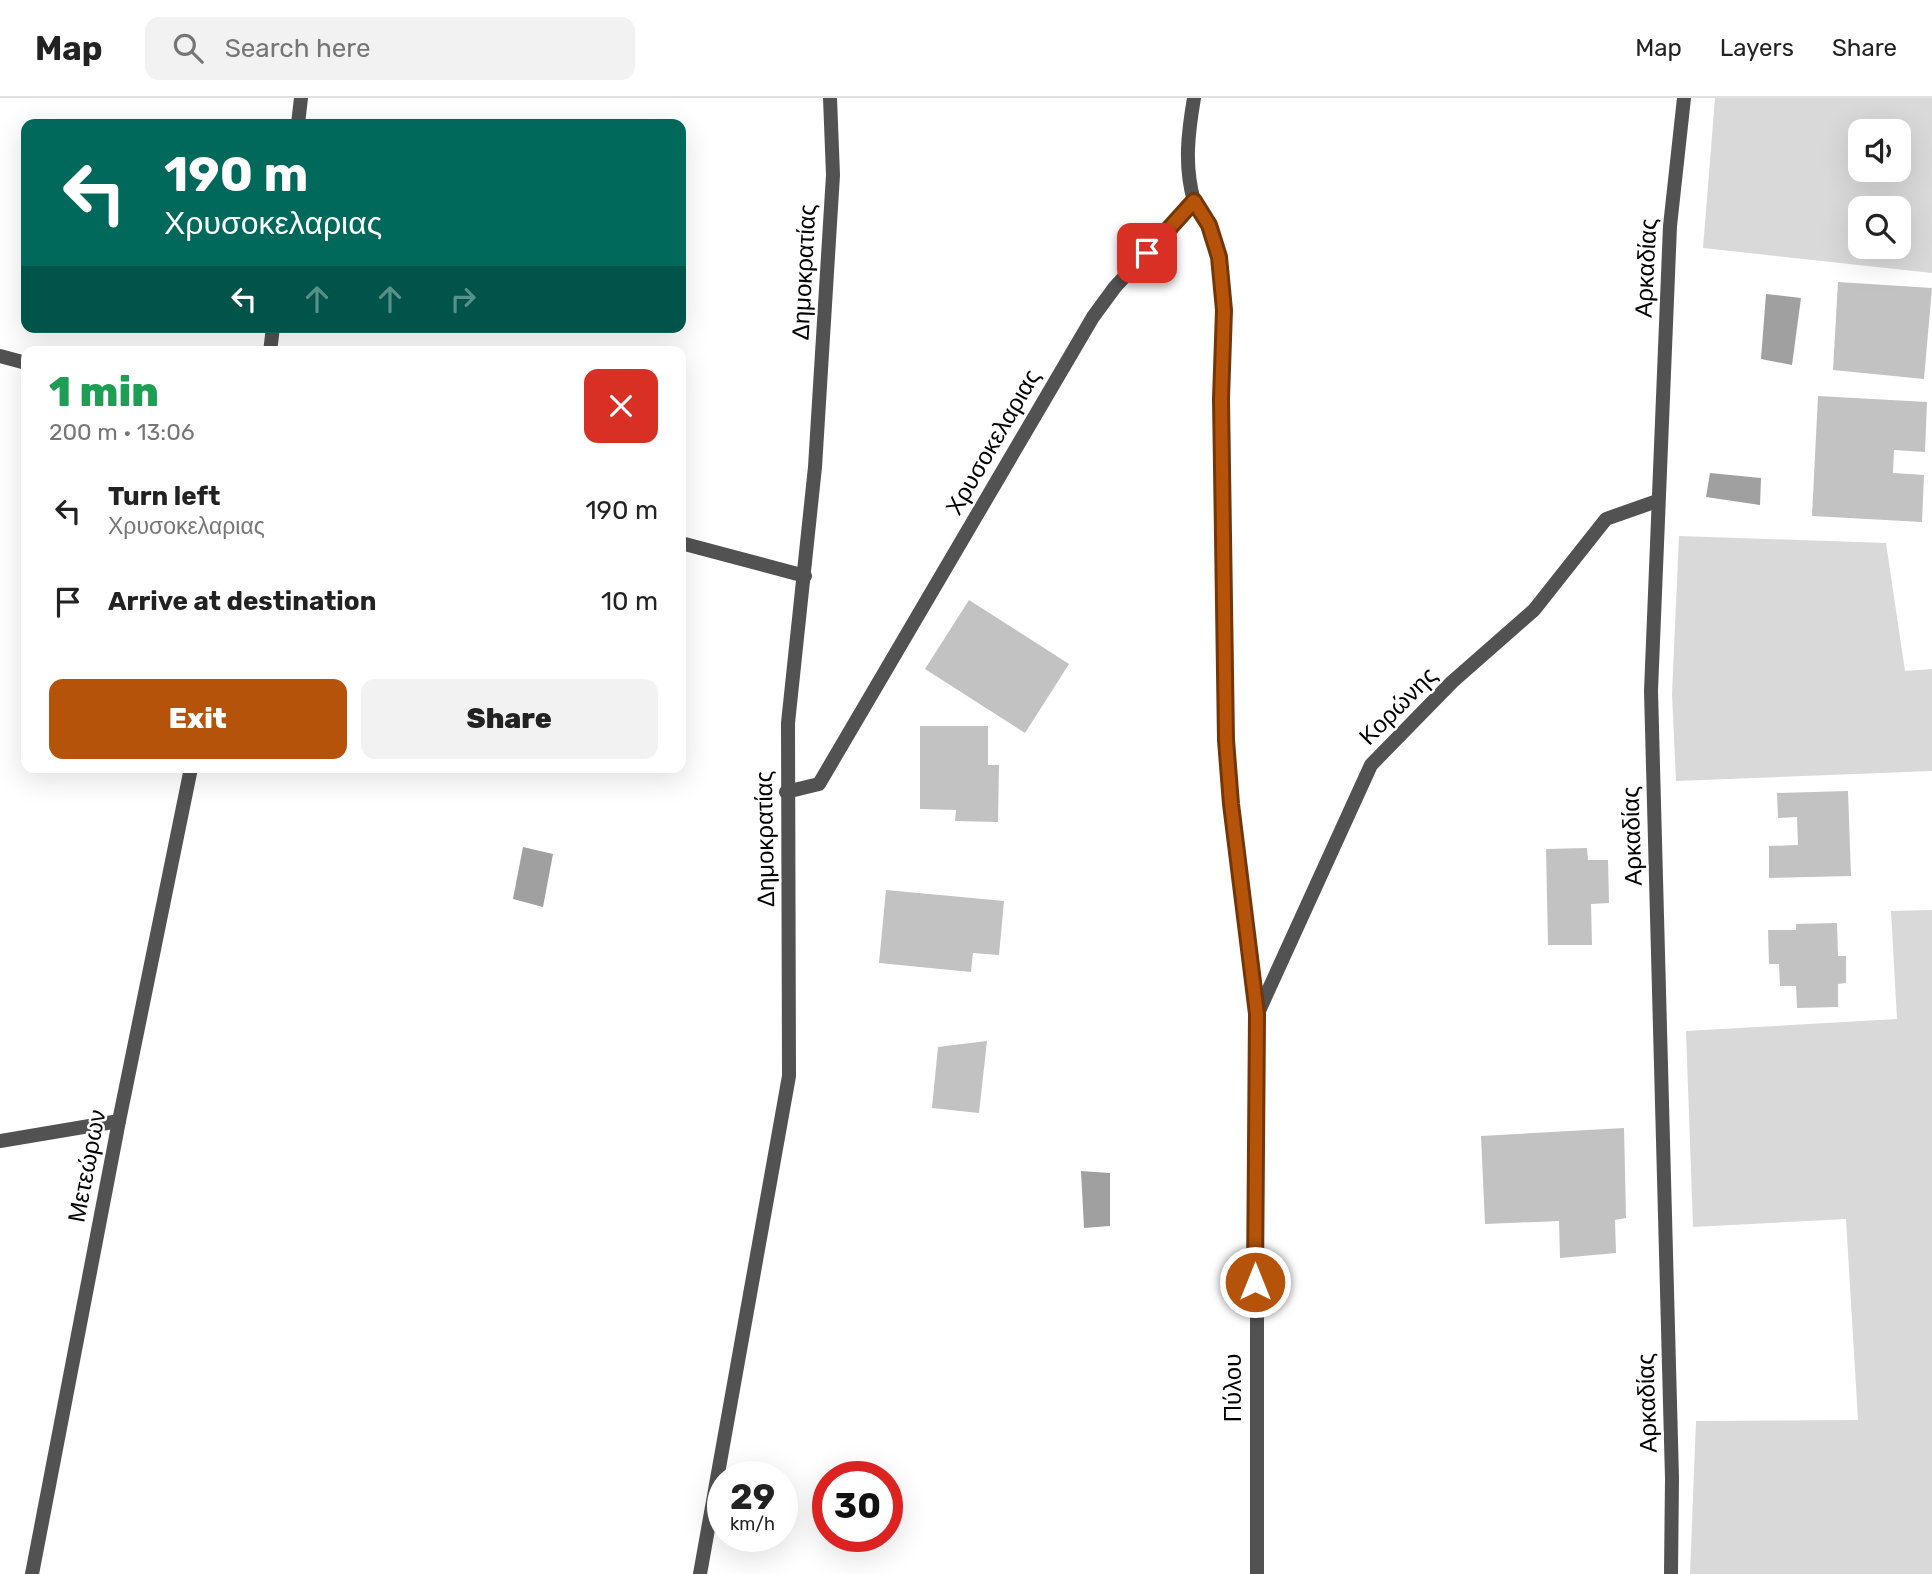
<!DOCTYPE html>
<meta charset="utf-8">
<style>
body{margin:0;font-family:Rubik,sans-serif;background:#f2f2f2;color:#222;height:100vh;display:flex;flex-direction:column;font-size:26px;white-space:nowrap}
*{box-sizing:border-box;margin:0}
p{font-size:23px;color:#767676}
.icon{flex:none;width:38px;height:38px;fill:none;stroke:currentColor;stroke-width:2;stroke-linecap:round;stroke-linejoin:round}
.map{position:relative;flex:1;overflow:hidden}
.side{position:absolute;left:21px;top:248px;width:665px;height:427px;display:flex;flex-direction:column;background:#fff;border-radius:14px;box-shadow:0 7px 28px #0002}
.side>*{flex:none}
.banner{position:absolute;left:21px;top:21px;width:665px;height:214px;border-radius:14px;box-shadow:0 7px 28px #0002;background:#00695c;color:#fff;overflow:hidden}
.fabs{position:absolute;left:1848px;top:21px;display:grid;gap:14px}
.fabs a{display:grid;place-items:center;width:63px;height:63px;border-radius:14px;background:#fff;box-shadow:0 7px 28px #0002;font-size:35px}
.speed{position:absolute;left:707px;top:1363px;display:flex;gap:14px;font-size:35px;font-weight:700;text-align:center}
.speed>*{display:grid;place-content:center;width:91px;height:91px;border-radius:50%;background:#fff;box-shadow:0 7px 28px #0002;line-height:1}
.speed small{font-size:18px;font-weight:400}
.speed .limit{border:10px solid #d22;background:#fff;color:#111}
.pin{position:absolute;display:grid;place-items:center;width:60px;height:60px;color:#fff;margin:-30px;border-radius:14px;box-shadow:0 4px 10px #0006}
.me{position:absolute;width:77px;margin:-38px;rotate:0deg;stroke-linejoin:round;filter:drop-shadow(0 0 5px #0008)}
.turn{display:flex;align-items:center;gap:24px;height:147px;padding:0 28px;font-size:32px}
.turn .icon{width:91px;height:91px;stroke-width:2.5}
.turn b{display:block;font-size:49px;line-height:60px}
.lanes{display:flex;align-items:center;height:66px;padding:0 28px;background:#0003;justify-content:center;gap:35px;direction:ltr}
.lanes .off{opacity:.35}
.round{display:grid;place-items:center;flex:none;width:74px;height:74px;border-radius:14px;background:#f2f2f2}
.overview{display:flex;align-items:center;justify-content:space-between;height:119px;padding:0 28px}
h1{font-size:42px;font-weight:800;line-height:52px;color:#1e9e55}
.primary-button{display:flex;gap:14px;margin-top:auto;padding:14px 28px}
.primary-button a{flex:1;height:80px;border-radius:14px;background:#b45309;color:#fff;font-size:28px;font-weight:800;line-height:80px;text-align:center}
.primary-button a+a{background:#f2f2f2;color:#222}
ul{padding:0;list-style:none}
li{display:flex;align-items:center;gap:21px;height:91px;padding:0 28px}
li div{flex:1}
li b{display:block;font-size:26px}
li em{font-style:normal}
header{display:flex;align-items:center;gap:42px;box-sizing:border-box;height:98px;padding:0 35px;background:#fff;border-bottom:2px solid #e0e0e0}
header strong{font-size:33px}
nav{display:flex;gap:38px;margin-inline-start:auto;font-size:24px}
.search{width:490px;height:63px;background:#f2f2f2;display:flex;align-items:center;gap:18px;box-sizing:border-box;padding:0 24px;border-radius:14px;color:#767676;font-size:26px}
.map>svg:first-child{display:block}
.green{fill:#d9d9d9;fill-rule:evenodd}
.water{fill:#a0a0a0}
.building{fill:#c2c2c2}
.lines{fill:none;stroke-linecap:round;stroke-linejoin:round}
.street{stroke:#525252;stroke-width:14}
.route-casing{stroke:#753606;stroke-width:18}
.route{stroke:#b45309;stroke-width:12}
.labels{text-anchor:middle;dominant-baseline:central;stroke-width:5;stroke-linejoin:round;paint-order:stroke}
.street-label{font-size:24px;fill:#000;stroke:#fff}
</style>
<header>
<strong>Map</strong>
<div class="search"><svg class="icon" aria-label="search" viewBox="0 0 24 24"><circle cx="10" cy="10" r="6"/><path d="M15 15l6 6"/></svg>Search here</div>
<nav><a>Map</a><a>Layers</a><a>Share</a></nav>
</header>
<div class="map">
<svg width="1932" height="1476" viewBox="0 0 1932 1476">
<rect width="100%" height="100%" fill="#fff"/>
<!-- green -->
<g class="green">
<path d="M1715,0H1932V175L1703,150ZM1860,33H1899V72H1860ZM1860,110H1899V149H1860Z"/>
<polygon points="1679,438 1886,445 1905,573 1932,571 1932,673 1676,683 1672,596"/>
<polygon points="1932,812 1932,1476 1690,1476 1696,1323 1858,1322 1846,1121 1693,1129 1686,933 1897,921 1891,813"/>
</g>
<!-- water -->
<g class="water">
<polygon points="1766,196 1801,200 1792,267 1761,261"/>
<polygon points="1710,375 1761,380 1760,407 1706,399"/>
<polygon points="523,749 553,756 543,809 513,801"/>
<polygon points="1081,1073 1110,1075 1110,1128 1084,1130"/>
</g>
<!-- building -->
<g class="building">
<polygon points="1838,184 1932,190 1924,281 1833,272"/>
<polygon points="1818,298 1927,304 1925,354 1894,352 1893,375 1924,377 1922,424 1812,418"/>
<polygon points="969,502 1069,566 1025,635 925,571"/>
<polygon points="920,628 988,628 988,667 999,667 998,724 955,723 956,712 920,711"/>
<polygon points="1848,693 1851,778 1769,780 1769,748 1798,747 1797,719 1778,720 1777,695"/>
<polygon points="1587,750 1588,762 1608,762 1609,805 1591,806 1592,847 1548,847 1546,751"/>
<polygon points="886,792 1004,803 999,857 973,855 971,874 879,865"/>
<polygon points="1837,825 1838,858 1846,858 1846,885 1838,886 1838,909 1797,910 1796,888 1780,888 1779,866 1769,866 1768,832 1796,832 1796,826"/>
<polygon points="987,943 979,1015 932,1010 938,949"/>
<polygon points="1624,1030 1626,1120 1615,1122 1616,1155 1560,1160 1559,1123 1485,1126 1481,1038"/>
</g>
<g class="lines">
<!-- street -->
<g class="street">
<polyline points="298,26 301,0"/>
<polyline points="1194,103 1209,127 1219,159 1224,212 1221,301 1226,642 1231,706 1257,916 1257,1476"/>
<polyline points="270,254 273,229"/>
<polyline points="0,258 26,265"/>
<polyline points="681,445 805,478"/>
<path d="M786,694L819,686L1093,219L1115,189L1194,103C1184,68 1188,35 1194,0"/>
<polyline points="1258,915 1371,667 1452,584 1534,512 1606,421 1657,403"/>
<polyline points="0,1043 119,1023"/>
<polyline points="32,1476 119,1023 191,670"/>
<polyline points="700,1476 789,978 788,625 815,369 833,77 830,0"/>
<polyline points="1671,1476 1672,1380 1651,593 1670,128 1684,0"/>
</g>
</g>
<g class="lines">
<defs>
<polyline id="route" points="1147,155 1194,103 1209,127 1219,159 1224,212 1221,301 1226,642 1231,706 1257,916 1255,1184"/>
</defs>
<!-- route casing -->
<use href="#route" class="route-casing"/>
<!-- route -->
<use href="#route" class="route"/>
</g>
<g class="labels">
<!-- street labels -->
<g class="street-label">
<text transform="translate(1646 170) rotate(-87)">Αρκαδίας</text>
<text transform="translate(804 174) rotate(-87)">Δημοκρατίας</text>
<text transform="translate(993 344) rotate(-60)">Χρυσοκελαριας</text>
<text transform="translate(1398 608) rotate(-45)">Κορώνης</text>
<text transform="translate(1632 738) rotate(-92)">Αρκαδίας</text>
<text transform="translate(765 741) rotate(-91)">Δημοκρατίας</text>
<text transform="translate(87 1068) rotate(-79)">Μετεώρων</text>
<text transform="translate(1233 1290) rotate(-90)">Πύλου</text>
<text transform="translate(1647 1305) rotate(-92)">Αρκαδίας</text>
</g>
</g>
</svg>
<div class="fabs">
<a><svg class="icon" aria-label="sound" viewBox="0 0 24 24"><path d="M4 9h4l5-4v14l-5-4H4zM17 9q2 3 0 6"/></svg></a>
<a><svg class="icon" aria-label="search" viewBox="0 0 24 24"><circle cx="10" cy="10" r="6"/><path d="M15 15l6 6"/></svg></a>
</div>
<div class="speed"><div>29<small>km/h</small></div><div class="limit">30</div></div>
<div class="pin" style="left:1147px;top:155px;background:#d93025"><svg class="icon" aria-label="arrive" viewBox="0 0 24 24"><path d="M6 21V4h12l-3 4 3 4H6"/></svg></div>
<svg class="me" style="left:1255px;top:1184px" viewBox="-20 -20 40 40"><circle r="17" fill="#b45309" stroke="#fff" stroke-width="3"/><path d="M0-11L8 9 0 5-8 9z" fill="#fff"/></svg>
<div class="banner">
<div class="turn"><svg class="icon" aria-label="left" viewBox="0 0 24 24"><path d="M17 20v-9H6M10 6l-5 5 5 5"/></svg><div><b>190 m</b>Χρυσοκελαριας</div></div>
<div class="lanes"><svg class="icon" aria-label="left" viewBox="0 0 24 24"><path d="M17 20v-9H6M10 6l-5 5 5 5"/></svg><svg class="icon off" aria-label="ahead" viewBox="0 0 24 24"><path d="M12 20V5M6 11l6-6 6 6"/></svg><svg class="icon off" aria-label="ahead" viewBox="0 0 24 24"><path d="M12 20V5M6 11l6-6 6 6"/></svg><svg class="icon off" aria-label="right" viewBox="0 0 24 24"><path d="M7 20v-9h11M14 6l5 5-5 5"/></svg></div>
</div>
<section class="side">
<div class="overview"><div><h1>1 min</h1><p>200 m · 13:06</p></div><a class="round" style="background:#d93025;color:#fff"><svg class="icon" aria-label="close" viewBox="0 0 24 24"><path d="M6 6l12 12M18 6L6 18"/></svg></a></div>
<ul>
<li><svg class="icon" aria-label="left" viewBox="0 0 24 24"><path d="M17 20v-9H6M10 6l-5 5 5 5"/></svg><div><b>Turn left</b><p>Χρυσοκελαριας</p></div><em>190 m</em></li>
<li><svg class="icon" aria-label="arrive" viewBox="0 0 24 24"><path d="M6 21V4h12l-3 4 3 4H6"/></svg><div><b>Arrive at destination</b></div><em>10 m</em></li>
</ul>
<div class="primary-button"><a>Exit</a><a>Share</a></div>
</section>
</div>
